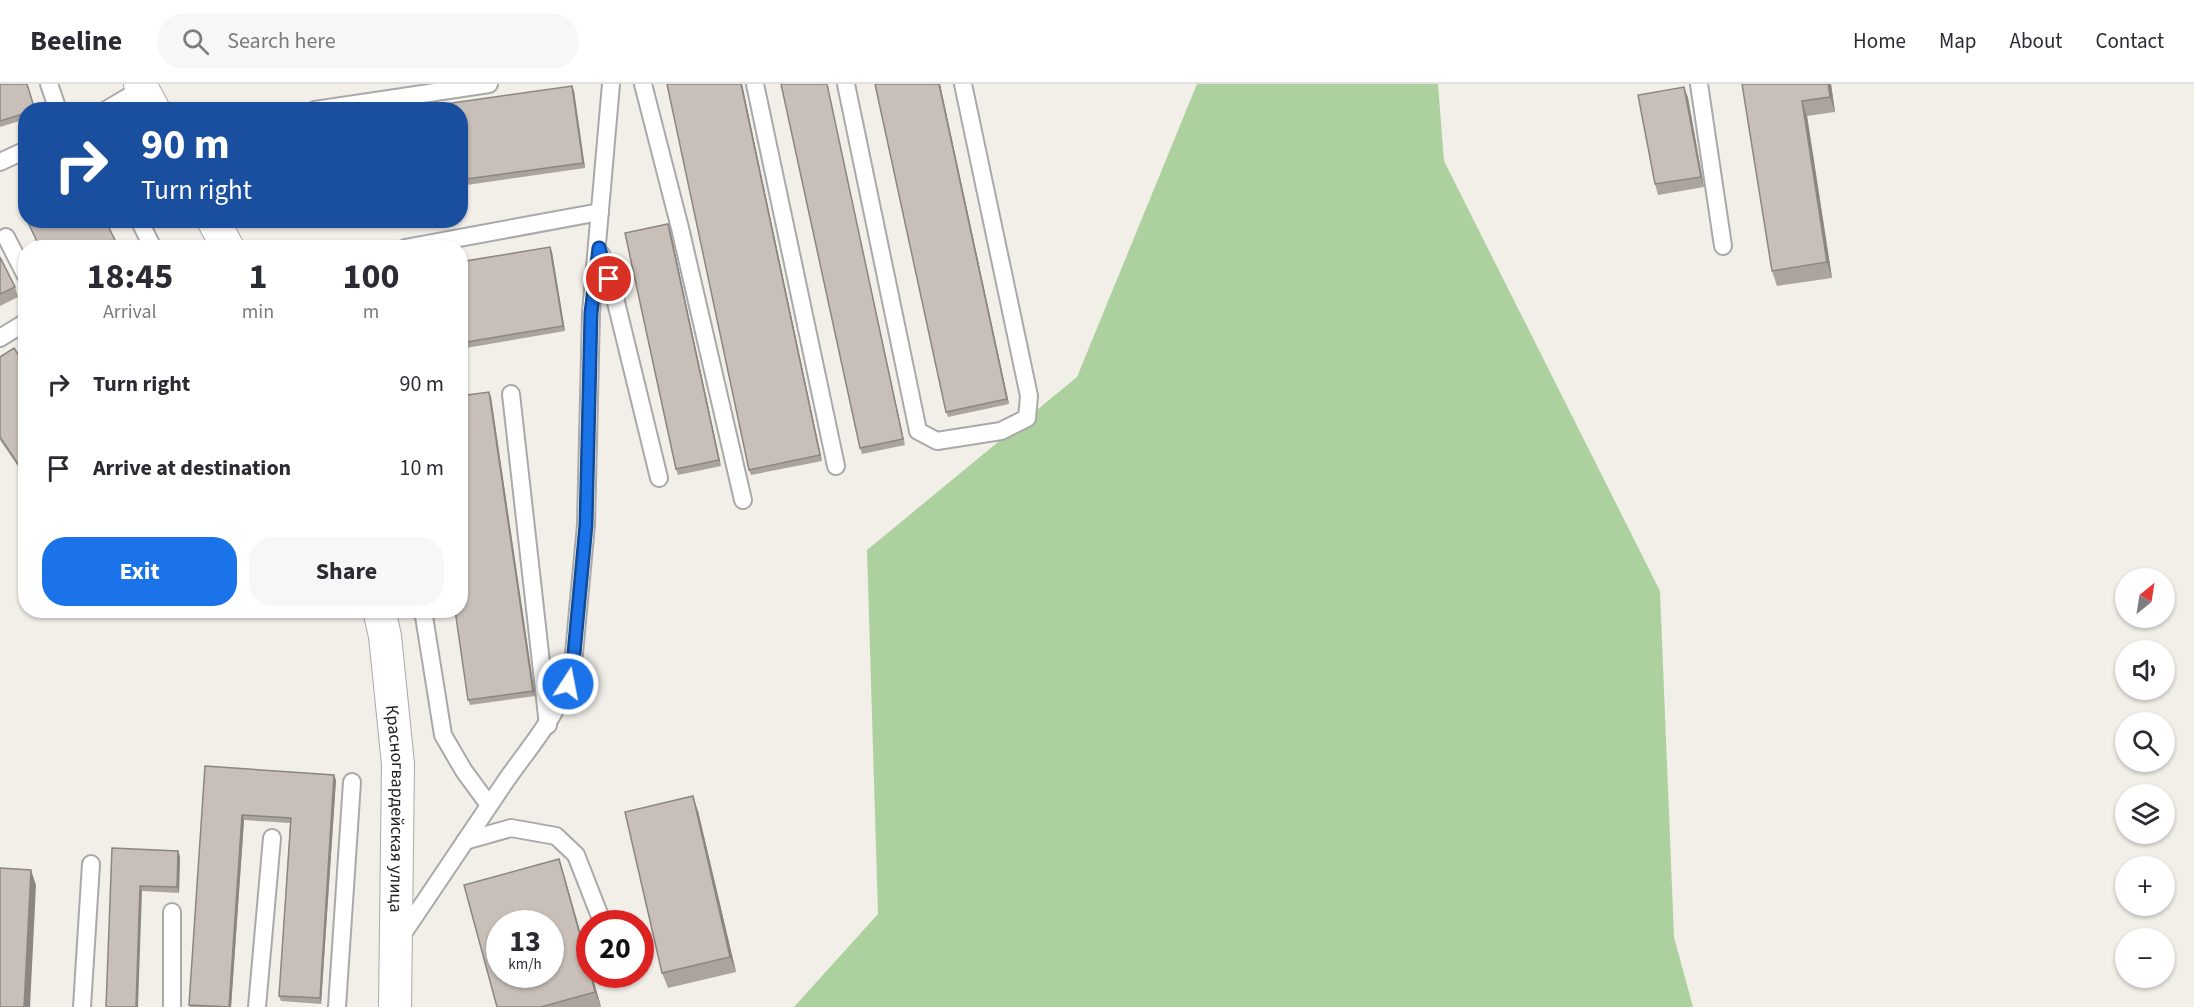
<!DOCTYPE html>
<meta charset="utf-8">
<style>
body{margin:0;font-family:"Source Sans 3",sans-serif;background:#f7f7f7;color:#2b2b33;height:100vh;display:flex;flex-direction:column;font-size:22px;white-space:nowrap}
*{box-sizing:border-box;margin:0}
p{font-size:20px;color:#7c7c81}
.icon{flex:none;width:33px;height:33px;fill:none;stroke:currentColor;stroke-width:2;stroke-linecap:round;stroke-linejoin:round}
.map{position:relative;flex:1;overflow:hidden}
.details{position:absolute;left:18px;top:156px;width:450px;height:378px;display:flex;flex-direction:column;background:#fff;border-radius:24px;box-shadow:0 2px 4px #0004}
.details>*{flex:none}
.top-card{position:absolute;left:18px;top:18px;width:450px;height:126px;border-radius:24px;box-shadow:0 2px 4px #0004;background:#1a4fa0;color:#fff;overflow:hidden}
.needle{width:39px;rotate:30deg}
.fabs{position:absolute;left:2115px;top:484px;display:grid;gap:12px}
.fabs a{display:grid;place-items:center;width:60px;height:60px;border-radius:50%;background:#fff;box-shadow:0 2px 4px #0004;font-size:30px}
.speed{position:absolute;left:486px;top:826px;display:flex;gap:12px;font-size:30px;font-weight:700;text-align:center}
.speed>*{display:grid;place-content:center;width:78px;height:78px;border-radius:50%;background:#fff;box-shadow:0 2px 4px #0004;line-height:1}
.speed small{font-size:15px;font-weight:400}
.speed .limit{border:9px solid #d22;background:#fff;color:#111}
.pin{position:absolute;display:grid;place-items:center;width:51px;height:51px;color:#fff;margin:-26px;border:3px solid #fff;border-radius:50%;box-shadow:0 2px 6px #0007}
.me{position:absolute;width:66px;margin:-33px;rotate:11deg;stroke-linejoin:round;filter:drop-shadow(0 0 4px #0008)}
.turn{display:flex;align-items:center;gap:21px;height:126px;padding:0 24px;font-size:27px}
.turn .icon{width:78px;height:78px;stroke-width:2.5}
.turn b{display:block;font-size:42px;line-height:51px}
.eta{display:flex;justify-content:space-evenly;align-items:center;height:102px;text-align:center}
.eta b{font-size:36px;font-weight:700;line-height:42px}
.action{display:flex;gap:12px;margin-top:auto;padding:12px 24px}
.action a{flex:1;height:69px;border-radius:24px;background:#1a73e8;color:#fff;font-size:24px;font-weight:700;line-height:69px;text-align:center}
.action a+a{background:#f7f7f7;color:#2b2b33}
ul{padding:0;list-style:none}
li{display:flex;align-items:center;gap:18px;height:84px;padding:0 24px}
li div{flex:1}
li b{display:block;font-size:22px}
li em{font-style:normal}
header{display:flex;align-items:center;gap:36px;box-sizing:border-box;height:84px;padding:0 30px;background:#fff;border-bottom:2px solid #e1e1e2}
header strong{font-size:28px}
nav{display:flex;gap:33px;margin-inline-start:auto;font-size:21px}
.search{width:420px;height:54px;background:#f7f7f7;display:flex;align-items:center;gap:15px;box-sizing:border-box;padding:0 21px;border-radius:24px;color:#7c7c81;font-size:22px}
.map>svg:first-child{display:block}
.forest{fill:#add19e}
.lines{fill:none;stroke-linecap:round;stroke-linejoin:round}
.lane-casing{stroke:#a9a9a9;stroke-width:20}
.street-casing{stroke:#a9a9a9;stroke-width:34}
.lane{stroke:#fff;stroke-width:16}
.street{stroke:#fff;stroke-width:32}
.wall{fill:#aba49e}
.shaded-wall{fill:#8b8681}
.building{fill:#c7bfb8;stroke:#8b8681;stroke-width:1.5;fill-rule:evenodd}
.route-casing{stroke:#114b97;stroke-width:15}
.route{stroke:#1a73e8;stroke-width:10}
.labels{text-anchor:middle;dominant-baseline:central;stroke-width:4.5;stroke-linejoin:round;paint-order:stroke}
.street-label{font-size:18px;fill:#222;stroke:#fff}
</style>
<header>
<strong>Beeline</strong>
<div class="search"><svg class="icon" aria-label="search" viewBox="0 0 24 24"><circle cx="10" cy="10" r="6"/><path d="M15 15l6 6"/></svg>Search here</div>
<nav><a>Home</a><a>Map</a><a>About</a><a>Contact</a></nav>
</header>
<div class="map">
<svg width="2194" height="923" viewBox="0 0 2194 923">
<rect width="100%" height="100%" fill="#f2efe9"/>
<!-- forest -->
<polygon class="forest" points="1197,0 1438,0 1444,77 1660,507 1674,853 1693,923 794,923 878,830 867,466 1077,293"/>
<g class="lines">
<defs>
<g id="lane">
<polyline points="49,0 58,26"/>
<polyline points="643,0 680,144 743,416"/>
<polyline points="755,0 836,382"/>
<polyline points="846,0 918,347 937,357 1001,347 1027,334 1029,312 963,0"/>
<polyline points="1699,0 1723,162"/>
<polyline points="106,26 143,4"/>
<polyline points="315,26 489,0"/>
<polyline points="0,78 26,66"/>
<polyline points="139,136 153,164"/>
<polyline points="6,153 26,192"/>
<polyline points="405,164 600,128"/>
<polyline points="601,170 614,210 659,394"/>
<polyline points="0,254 26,238"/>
<polyline points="511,310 548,641"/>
<polyline points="423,526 443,651 464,687 489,721"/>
<polyline points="465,757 511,744 556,752 576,771 603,840"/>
<polyline points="172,828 172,923"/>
<path d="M400,854C435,802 470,750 505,698C532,659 562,628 573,580L586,441L591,229L611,0"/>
<polyline points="623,891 623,892"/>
<polyline points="82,923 91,780"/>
<polyline points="257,923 272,754"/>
<polyline points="337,923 352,698"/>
</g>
<g id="street">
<polyline points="140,0 154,26"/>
<polyline points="213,136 228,164"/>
<path id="s1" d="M379,526L385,552L398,680L395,923"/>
</g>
</defs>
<!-- lane casing -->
<use href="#lane" class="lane-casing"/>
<!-- street casing -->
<use href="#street" class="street-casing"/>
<!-- lane -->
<use href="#lane" class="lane"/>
<!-- street -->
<use href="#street" class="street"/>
</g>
<!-- wall -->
<g class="wall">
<polygon points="0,0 26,26 26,35 0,43"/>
<polygon points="742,0 822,377 751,391 749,386"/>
<polygon points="781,0 905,361 862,370 860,364"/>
<polygon points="875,0 940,0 1009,320 948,333 946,328"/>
<polygon points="1742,0 1831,0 1835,28 1807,32 1832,194 1777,202 1772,187"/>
<polygon points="572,2 574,7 585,84 460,102 460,26"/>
<polygon points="1684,3 1688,14 1704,103 1658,111 1655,100"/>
<polygon points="670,145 721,382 678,391 676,385"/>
<polygon points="550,163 552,168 565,247 460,265 460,178"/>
<polygon points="0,173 15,203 18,213 0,222"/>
<polygon points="0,273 26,282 26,394 0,356"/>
<polygon points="491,313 535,612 470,621 468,616"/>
<polygon points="205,682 334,691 336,696 321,920 281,917 279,912 290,739 244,736 231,923 190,923 189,921"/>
<polygon points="698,727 736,888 668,904 662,889"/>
<polygon points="112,764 180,772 179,809 142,807"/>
<polygon points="559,775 564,791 590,882 590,891 592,891 601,923 497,923"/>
</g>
<!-- shaded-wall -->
<g class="shaded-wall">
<polygon points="741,0 742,0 822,377 820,371"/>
<polygon points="827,0 905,361 903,355"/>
<polygon points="939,0 940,0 1009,320 1007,315"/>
<polygon points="1828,0 1831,0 1835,28 1830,13"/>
<polygon points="572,2 574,7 585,84 583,79"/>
<polygon points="1684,3 1688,14 1704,103 1701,93"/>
<polygon points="1802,17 1807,32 1832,194 1827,178"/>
<polygon points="668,140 670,145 721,382 719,376"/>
<polygon points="550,163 552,168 565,247 563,242"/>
<polygon points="489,308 491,313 535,612 533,607"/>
<polygon points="334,691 336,696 321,920 320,914"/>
<polygon points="693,712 698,727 736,888 730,873"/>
<polygon points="242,731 244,736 231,923 229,923"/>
<polygon points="178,767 180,772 179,809 177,803"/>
<polygon points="559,775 564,791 590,882 590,887"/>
<polygon points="31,786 36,801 30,923 24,923"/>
<polygon points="140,802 142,807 138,923 136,923"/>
<polygon points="591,891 592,891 601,923 595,908"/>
</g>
<!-- building -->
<g class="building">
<polygon points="0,0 27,0 35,26 26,26 26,29 0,37"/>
<polygon points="667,0 741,0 820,371 749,386"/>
<polygon points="781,0 827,0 903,355 860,364"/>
<polygon points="875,0 939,0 1007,315 946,328"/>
<polygon points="1742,0 1828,0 1830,13 1802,17 1827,178 1772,187"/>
<polygon points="572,2 583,79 460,96 460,26 403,26"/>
<polygon points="1684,3 1701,93 1655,100 1638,11"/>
<polygon points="26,121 26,134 20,124"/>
<polygon points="27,136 105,136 119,164 40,164"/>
<polygon points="668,140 719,376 676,385 625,149"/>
<polygon points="550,163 563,242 460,259 460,178"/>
<polygon points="0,173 15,203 0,210"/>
<polygon points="14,264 26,282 26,392 0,353 0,273"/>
<polygon points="489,308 533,607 468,616 455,526 460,526 460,312"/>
<polygon points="205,682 334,691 320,914 279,912 291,734 242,731 229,923 189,921"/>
<polygon points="693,712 730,873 662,889 625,728"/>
<polygon points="112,764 178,767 177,803 140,802 136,923 106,923"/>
<path d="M559,775L590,887V891H591L595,908L541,923H497L464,801ZM500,840H550V891H500Z"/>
<polygon points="0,784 31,786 24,923 0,923"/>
</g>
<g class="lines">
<defs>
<polyline id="route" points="568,600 573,580 586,441 591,229 599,164 609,195"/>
</defs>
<!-- route casing -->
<use href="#route" class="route-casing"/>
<!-- route -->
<use href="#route" class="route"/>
</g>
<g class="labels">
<!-- street labels -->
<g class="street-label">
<text stroke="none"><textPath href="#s1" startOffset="200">Красногвардейская улица</textPath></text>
</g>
</g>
</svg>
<div class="fabs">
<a><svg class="needle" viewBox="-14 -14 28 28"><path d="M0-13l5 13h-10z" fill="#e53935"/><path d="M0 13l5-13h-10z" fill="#7c7c81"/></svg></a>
<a><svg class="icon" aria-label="sound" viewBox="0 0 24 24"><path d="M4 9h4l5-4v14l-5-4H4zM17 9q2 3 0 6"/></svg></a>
<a><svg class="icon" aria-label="search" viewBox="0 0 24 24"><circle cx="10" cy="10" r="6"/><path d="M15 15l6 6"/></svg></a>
<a><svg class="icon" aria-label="layers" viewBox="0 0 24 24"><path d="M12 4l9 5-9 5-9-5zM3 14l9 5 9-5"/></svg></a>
<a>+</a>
<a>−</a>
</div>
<div class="speed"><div>13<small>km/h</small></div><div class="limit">20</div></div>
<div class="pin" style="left:609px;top:195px;background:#d93025"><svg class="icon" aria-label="arrive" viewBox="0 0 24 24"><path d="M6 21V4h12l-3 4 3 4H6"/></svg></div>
<svg class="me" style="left:568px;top:600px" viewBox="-20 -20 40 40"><circle r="17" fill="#1a73e8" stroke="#fff" stroke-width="3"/><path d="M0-11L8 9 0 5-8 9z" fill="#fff"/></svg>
<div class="top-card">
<div class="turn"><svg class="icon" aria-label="right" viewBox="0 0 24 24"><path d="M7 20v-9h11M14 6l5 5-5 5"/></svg><div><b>90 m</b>Turn right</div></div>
</div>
<section class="details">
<div class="eta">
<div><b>18:45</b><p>Arrival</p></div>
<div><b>1</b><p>min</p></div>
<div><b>100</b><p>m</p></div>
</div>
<ul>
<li><svg class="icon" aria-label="right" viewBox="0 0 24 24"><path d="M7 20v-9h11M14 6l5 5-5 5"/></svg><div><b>Turn right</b></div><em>90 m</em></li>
<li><svg class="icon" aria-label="arrive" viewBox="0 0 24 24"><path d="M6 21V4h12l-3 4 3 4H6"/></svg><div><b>Arrive at destination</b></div><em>10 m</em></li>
</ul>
<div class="action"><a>Exit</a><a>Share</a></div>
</section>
</div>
